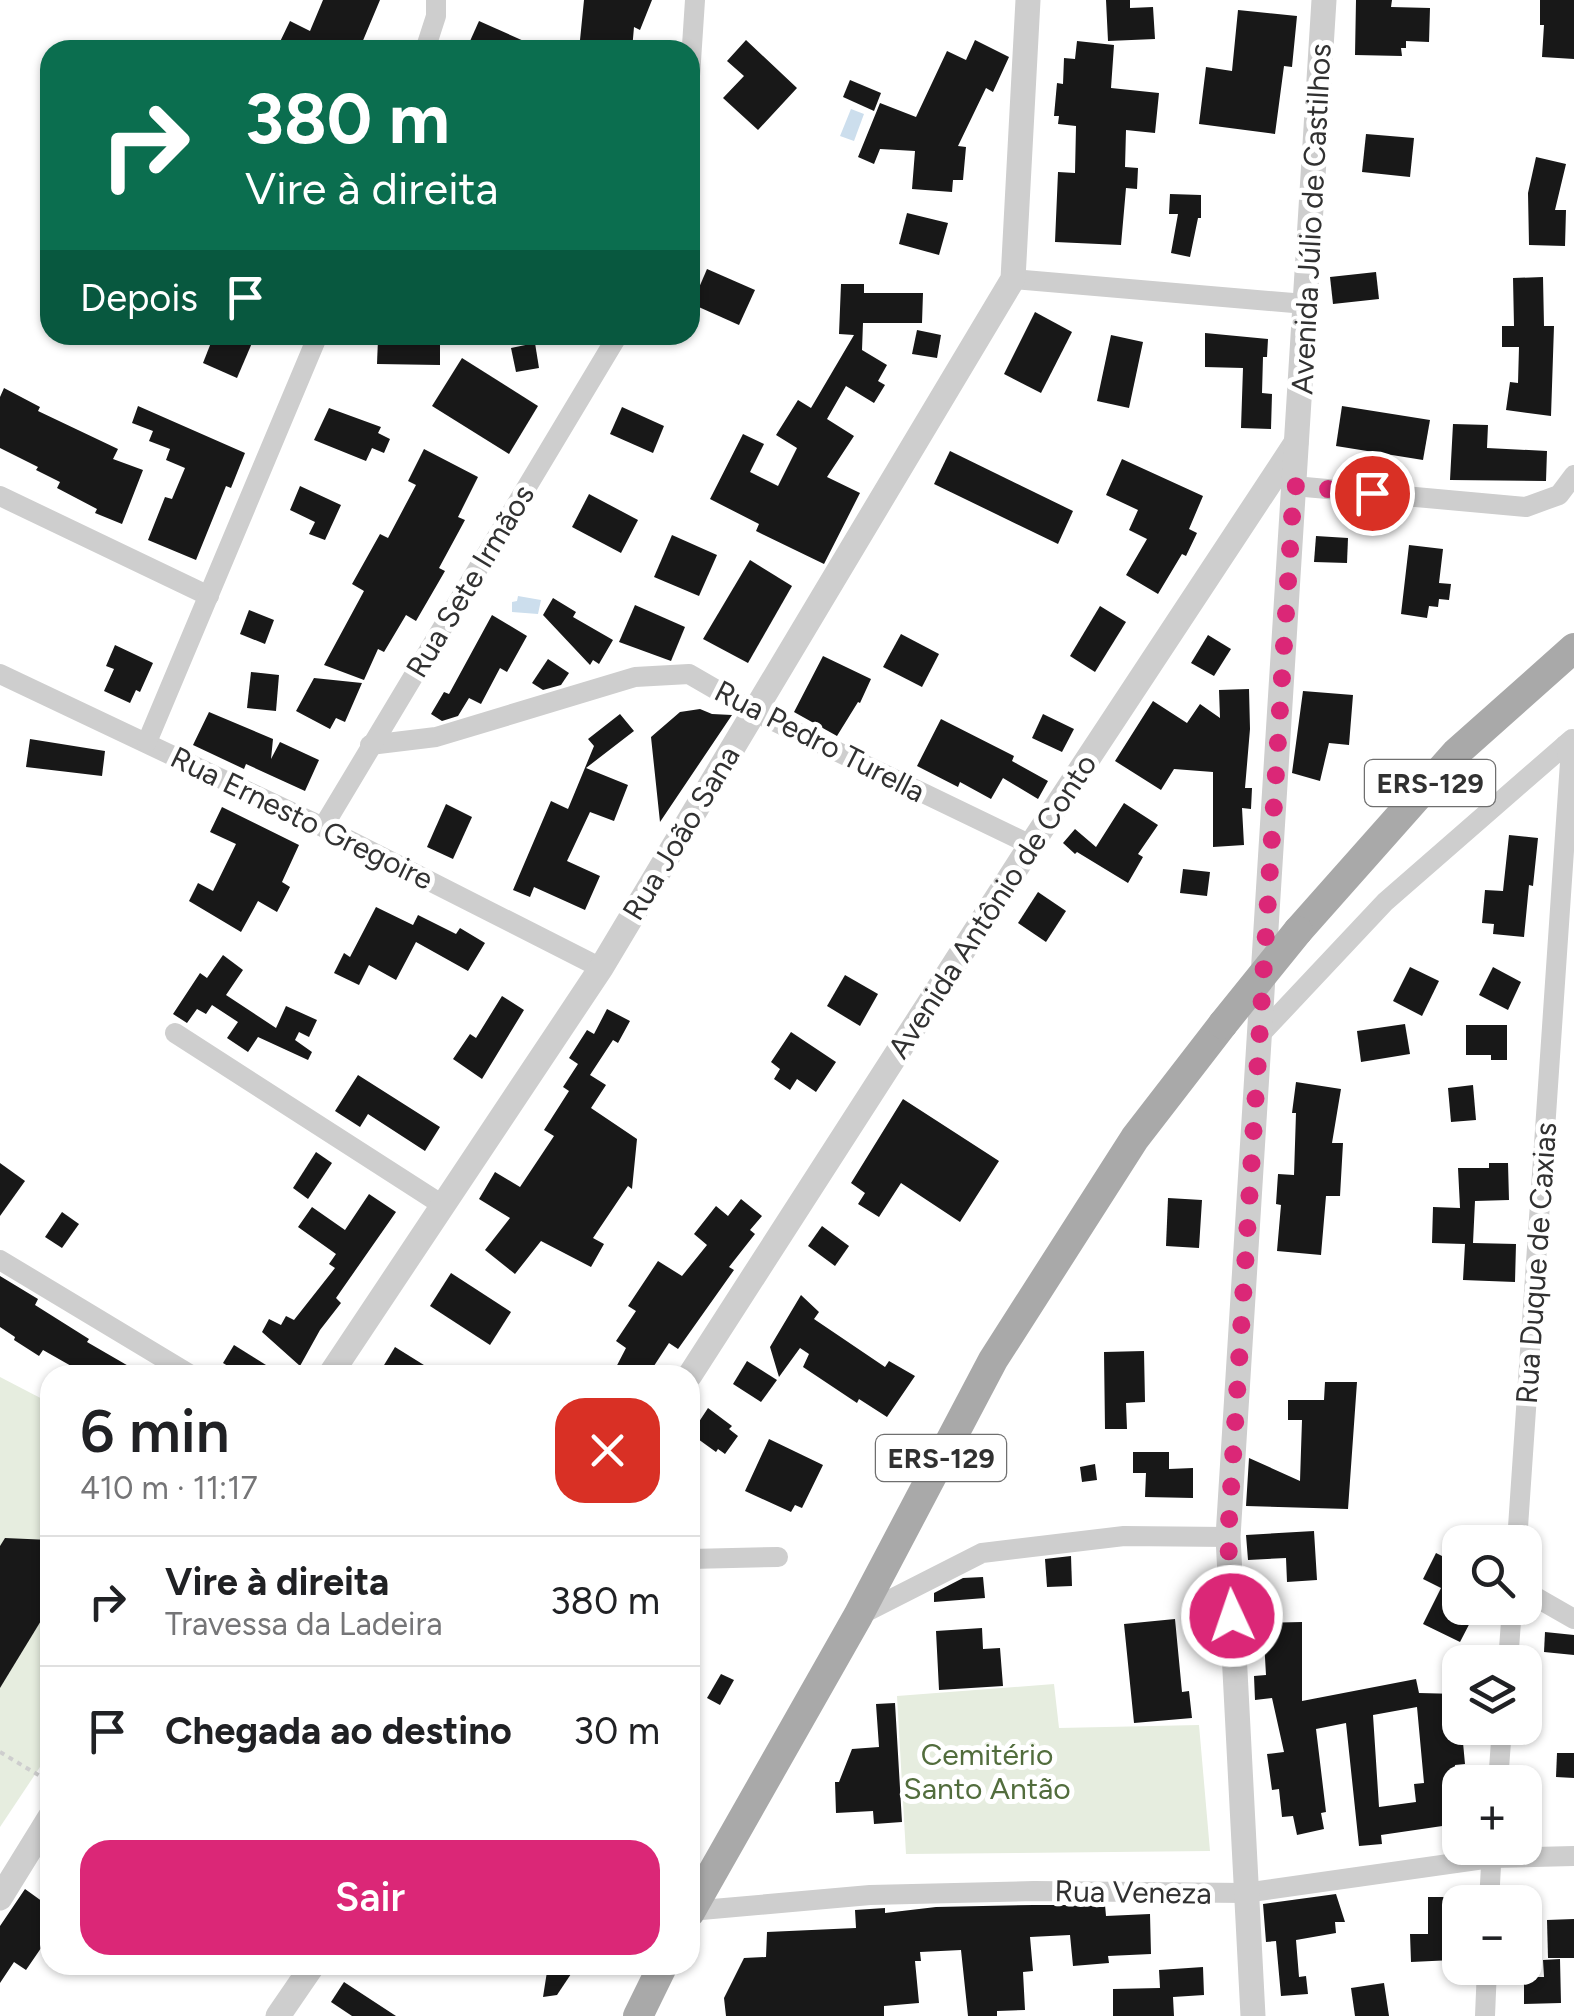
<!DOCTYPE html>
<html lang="pt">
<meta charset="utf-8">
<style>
body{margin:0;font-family:Figtree,sans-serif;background:#f2f2f2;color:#202124;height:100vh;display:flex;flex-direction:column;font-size:38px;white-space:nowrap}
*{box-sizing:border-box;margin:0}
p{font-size:32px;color:#757577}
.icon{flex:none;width:55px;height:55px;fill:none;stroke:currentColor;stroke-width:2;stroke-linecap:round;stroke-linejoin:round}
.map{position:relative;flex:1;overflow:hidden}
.side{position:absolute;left:40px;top:1365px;width:660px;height:610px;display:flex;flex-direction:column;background:#fff;border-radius:30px;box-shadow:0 2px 8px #0004}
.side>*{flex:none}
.banner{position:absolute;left:40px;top:40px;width:660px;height:305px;border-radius:30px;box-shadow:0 2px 8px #0004;background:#0b6e4f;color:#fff;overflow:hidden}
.tools{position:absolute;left:1442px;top:1525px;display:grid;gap:20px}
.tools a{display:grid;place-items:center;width:100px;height:100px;border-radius:20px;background:#fff;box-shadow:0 2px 8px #0004;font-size:50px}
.pin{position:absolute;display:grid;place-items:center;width:85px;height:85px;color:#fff;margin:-42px;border:5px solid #fff;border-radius:50%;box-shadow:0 2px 10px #0007}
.me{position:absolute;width:110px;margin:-55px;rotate:357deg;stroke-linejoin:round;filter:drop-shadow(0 0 8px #0008)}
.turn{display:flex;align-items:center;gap:35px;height:210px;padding:0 40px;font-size:45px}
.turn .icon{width:130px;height:130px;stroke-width:2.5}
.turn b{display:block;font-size:70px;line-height:85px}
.then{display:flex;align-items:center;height:95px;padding:0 40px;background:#0003;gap:20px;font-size:38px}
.round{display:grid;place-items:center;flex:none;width:105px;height:105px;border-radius:30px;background:#f2f2f2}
.summary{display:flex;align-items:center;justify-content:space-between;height:170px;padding:0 40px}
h1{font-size:60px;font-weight:600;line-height:75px}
.cta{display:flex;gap:20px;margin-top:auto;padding:20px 40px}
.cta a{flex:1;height:115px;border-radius:30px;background:#db2777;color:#fff;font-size:40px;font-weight:600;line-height:115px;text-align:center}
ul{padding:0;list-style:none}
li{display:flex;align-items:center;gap:30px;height:130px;padding:0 40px;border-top:2px solid #e0e0e0}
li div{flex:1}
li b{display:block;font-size:38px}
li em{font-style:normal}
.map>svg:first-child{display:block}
.green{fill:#e6eddf}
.water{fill:#ccdeed}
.building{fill:#181818;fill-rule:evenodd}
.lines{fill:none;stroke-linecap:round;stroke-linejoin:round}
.path{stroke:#cecece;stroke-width:4;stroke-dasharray:5 5;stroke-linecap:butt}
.minor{stroke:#cecece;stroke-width:20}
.tertiary{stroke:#cecece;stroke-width:25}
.primary{stroke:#a9a9a9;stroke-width:30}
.primary-bridge{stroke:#a9a9a9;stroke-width:30}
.route{stroke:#db2777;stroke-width:18;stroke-dasharray:0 32.4}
.labels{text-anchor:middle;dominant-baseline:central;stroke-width:10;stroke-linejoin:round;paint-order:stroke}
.shield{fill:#fff;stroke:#6f6f6f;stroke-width:2.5}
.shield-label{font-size:28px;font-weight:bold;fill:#313131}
.street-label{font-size:30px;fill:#313131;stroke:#fff}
.park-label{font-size:30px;fill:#526d3d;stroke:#fff}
</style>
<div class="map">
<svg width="1574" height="2016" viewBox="0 0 1574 2016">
<rect width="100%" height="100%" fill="#fff"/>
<!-- green -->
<g class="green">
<polygon points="0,1377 50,1403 50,1752 0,1827"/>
<polygon points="1054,1684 1059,1728 1199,1725 1210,1851 906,1854 897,1696"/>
</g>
<!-- water -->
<g class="water">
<polygon points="851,109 864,114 854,141 840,136"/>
<polygon points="518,596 541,600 538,614 512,612 512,602 517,601"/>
</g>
<!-- building -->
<g class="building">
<polygon points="323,0 380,0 359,50 276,50 290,21 310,31"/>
<polygon points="584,0 652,0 640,30 634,27 632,50 579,50"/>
<polygon points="1106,0 1130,0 1130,8 1153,7 1155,39 1108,41"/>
<polygon points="1356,0 1392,0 1391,7 1430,8 1429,42 1406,41 1406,48 1401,48 1402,56 1355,55"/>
<polygon points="1540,0 1574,0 1574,59 1542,57 1544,25 1540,25"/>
<polygon points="1238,10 1297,16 1292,67 1284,66 1275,134 1199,124 1206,67 1232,71"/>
<polygon points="479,21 544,50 466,50"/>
<polygon points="746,40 797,88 758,130 723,98 744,76 727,61"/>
<polygon points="975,40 1009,57 993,92 986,88 958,146 966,147 963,180 953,180 952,192 912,189 915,151 880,149 874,164 858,157 880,103 916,117 947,51 966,60"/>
<polygon points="1077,41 1114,45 1111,88 1159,93 1155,133 1126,130 1125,167 1138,168 1137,189 1126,188 1121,245 1055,242 1058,172 1075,173 1076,126 1058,124 1059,116 1054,116 1057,83 1063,84 1064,58 1075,59"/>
<polygon points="850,80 881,93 874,111 843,97"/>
<polygon points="1366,134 1414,138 1410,177 1362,172"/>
<polygon points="1536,157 1566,164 1555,210 1566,210 1565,246 1529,245 1528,193"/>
<polygon points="1170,194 1201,195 1201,218 1198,218 1190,257 1171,253 1178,214 1169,214"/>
<polygon points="907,213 948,223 939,255 899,244"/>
<polygon points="707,269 755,290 739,325 692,304"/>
<polygon points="1376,272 1379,299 1333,304 1330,277"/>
<polygon points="1543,277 1544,326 1554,326 1551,416 1506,410 1510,382 1518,383 1519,347 1502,347 1502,326 1514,326 1513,278"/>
<polygon points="841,284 864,284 864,293 923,293 922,323 863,323 862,350 887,365 878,381 885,385 874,403 846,386 827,419 854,436 827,477 860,493 824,564 756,531 759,524 710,499 743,434 764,444 750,472 778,486 797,448 776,435 798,400 811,408 854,335 839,334"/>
<polygon points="1035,312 1072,332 1041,393 1004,374"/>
<polygon points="917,330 941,335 937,358 912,354"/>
<polygon points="1205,333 1268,339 1267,357 1263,357 1262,393 1272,394 1271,429 1241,428 1243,368 1205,367"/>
<polygon points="214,335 232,335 252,343 237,378 203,363"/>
<polygon points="1111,335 1143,342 1129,408 1097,401"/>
<polygon points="378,339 440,339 440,365 377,364"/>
<polygon points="535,343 539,368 516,372 511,348"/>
<polygon points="462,358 538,406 509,454 432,406"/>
<polygon points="4,388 40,407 38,411 118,449 113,459 143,470 122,524 95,513 97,509 57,488 60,482 36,470 38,467 0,448 0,397"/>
<polygon points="138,406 245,453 231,488 226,486 196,560 148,540 165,497 172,499 185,468 166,460 170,449 149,441 153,431 132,423"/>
<polygon points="1342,406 1430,420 1423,460 1336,446"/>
<polygon points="622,407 664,426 653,453 610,434"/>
<polygon points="329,408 381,427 378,433 390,439 384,453 372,448 366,461 314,440"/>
<polygon points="1453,424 1488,425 1487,448 1547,451 1546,481 1450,480"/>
<polygon points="424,449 478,477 458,517 465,520 439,568 445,571 416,621 406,615 384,652 378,649 364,680 324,665 364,591 352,584 380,534 388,538 416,485 408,481"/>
<polygon points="950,451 1073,511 1058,544 934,484"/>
<polygon points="1122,459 1203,496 1189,529 1197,533 1186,556 1182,554 1158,594 1126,575 1147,539 1129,530 1138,510 1106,495"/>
<polygon points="300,486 341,505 325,540 309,534 315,522 290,510"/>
<polygon points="589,494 638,520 621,553 572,527"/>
<polygon points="672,535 717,555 699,596 654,577"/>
<polygon points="1316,536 1348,538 1347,563 1314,562"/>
<polygon points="1409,545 1443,549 1439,583 1451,584 1449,600 1439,599 1438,607 1429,606 1427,618 1401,614"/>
<polygon points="750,560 792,586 748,663 703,639"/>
<polygon points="553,598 576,612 573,617 613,640 599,664 593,660 590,665 543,615"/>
<polygon points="635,605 685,627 671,661 619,642"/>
<polygon points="1100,606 1126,622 1095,672 1070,656"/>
<polygon points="249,610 274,620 265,644 240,634"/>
<polygon points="492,615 527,636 507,672 500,668 481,704 469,698 458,716 442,721 431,714 444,692 449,694"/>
<polygon points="901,634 939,654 922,687 883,667"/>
<polygon points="1208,635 1231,649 1214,676 1191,663"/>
<polygon points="115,645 153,663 140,692 136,690 130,703 104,691 114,669 106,666"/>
<polygon points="823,656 871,679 860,703 858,702 837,736 794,712"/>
<polygon points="548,659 569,673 561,685 543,690 532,683"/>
<polygon points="251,672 279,675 276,711 247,708"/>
<polygon points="314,678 362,683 345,722 336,718 330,729 296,711"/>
<polygon points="1249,689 1250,729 1245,788 1252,788 1251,809 1242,808 1244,845 1213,847 1213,772 1174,769 1161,790 1115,761 1153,701 1187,723 1200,704 1220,718 1219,690"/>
<polygon points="1303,691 1353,695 1349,745 1329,743 1320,781 1292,773"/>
<polygon points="700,709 712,714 732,715 660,822 651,737 680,712"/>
<polygon points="209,712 273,739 271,759 280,742 319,760 305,791 246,764 244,769 193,745"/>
<polygon points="620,714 634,731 586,768 628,785 614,821 590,812 567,861 600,876 585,910 534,887 530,897 513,890 551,801 568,809 594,746 588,739"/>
<polygon points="1043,714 1074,729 1062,752 1032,738"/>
<polygon points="941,719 1014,756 1012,761 1048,781 1038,799 1003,778 991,799 960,782 958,787 917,766"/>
<polygon points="30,739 105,751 102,776 26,767"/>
<polygon points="1124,803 1158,825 1138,854 1143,857 1128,883 1077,852 1075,854 1063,843 1075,829 1096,847"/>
<polygon points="446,804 472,817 453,859 427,847"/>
<polygon points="222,807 299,845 282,882 290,887 277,912 258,901 241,932 189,901 198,883 213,891 236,844 210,832"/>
<polygon points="1509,835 1538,838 1533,886 1529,885 1524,937 1493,934 1494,924 1482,923 1485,890 1503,891"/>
<polygon points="1183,869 1210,872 1207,896 1180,893"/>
<polygon points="1038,892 1066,911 1046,942 1018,923"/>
<polygon points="376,907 413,925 418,915 456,934 460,928 485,943 468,971 416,942 396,980 369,965 359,985 334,973 344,953 350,957"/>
<polygon points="223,955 243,970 226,995 276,1028 286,1006 317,1020 309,1037 299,1032 295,1040 312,1052 308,1060 258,1037 248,1052 227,1038 238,1022 212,1005 206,1014 197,1009 187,1023 173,1014 200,973 207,978"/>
<polygon points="1410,967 1439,981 1422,1016 1393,1001"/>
<polygon points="1493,967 1521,982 1508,1010 1479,995"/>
<polygon points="845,975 878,994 860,1026 827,1006"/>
<polygon points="502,996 524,1010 482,1079 453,1059 470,1034 476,1038"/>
<polygon points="607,1009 630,1021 618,1043 613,1040 590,1075 606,1085 591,1108 637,1139 632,1189 628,1186 593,1238 604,1244 591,1267 541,1241 515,1274 485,1250 510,1218 479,1199 495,1172 520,1187 554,1136 544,1130 569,1091 563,1087 578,1064 569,1058 587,1030 594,1034"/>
<polygon points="1405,1024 1410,1054 1361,1062 1357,1031"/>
<polygon points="1466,1025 1507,1025 1507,1060 1491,1060 1491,1055 1466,1055"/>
<polygon points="791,1032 836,1062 816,1092 797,1079 790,1090 774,1079 780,1069 771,1062"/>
<polygon points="358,1075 440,1127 425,1151 368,1114 360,1127 335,1111"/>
<polygon points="1296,1082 1341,1089 1332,1143 1343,1143 1340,1196 1326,1196 1321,1255 1277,1251 1281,1205 1276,1204 1278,1174 1294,1175 1296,1113 1292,1113"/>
<polygon points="1473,1085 1476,1120 1451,1122 1448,1088"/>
<polygon points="903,1099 999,1161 960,1222 901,1183 879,1217 858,1204 865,1193 851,1183"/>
<polygon points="316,1152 332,1163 308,1199 293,1188"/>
<polygon points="0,1163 25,1181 0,1216"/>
<polygon points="1489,1163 1508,1163 1509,1200 1475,1201 1473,1243 1516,1244 1515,1282 1463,1280 1465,1244 1432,1243 1433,1207 1460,1208 1458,1168 1489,1168"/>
<polygon points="369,1194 396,1212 336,1298 341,1303 320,1330 300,1366 262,1332 269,1319 281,1325 286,1316 294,1320 335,1268 329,1264 336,1254 298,1227 312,1207 345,1230"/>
<polygon points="1168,1198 1202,1200 1199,1248 1166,1246"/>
<polygon points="741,1199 762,1216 750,1230 755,1234 729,1267 734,1270 678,1349 669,1343 648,1375 612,1375 626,1348 616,1341 636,1311 628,1306 658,1261 682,1276 707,1245 694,1234 716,1206 728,1216"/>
<polygon points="62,1212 79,1224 62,1248 45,1237"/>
<polygon points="822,1226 849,1246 835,1266 808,1246"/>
<polygon points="451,1273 511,1312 490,1345 430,1306"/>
<polygon points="0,1276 38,1299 35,1305 89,1339 87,1342 144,1375 87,1375 43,1350 39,1356 14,1340 15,1337 0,1327"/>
<polygon points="801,1295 819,1312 814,1319 885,1367 889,1361 915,1376 887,1417 859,1399 857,1403 803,1367 809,1354 800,1348 779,1377 770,1347"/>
<polygon points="234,1345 282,1375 242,1375 223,1363"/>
<polygon points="395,1347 440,1375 378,1375"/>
<polygon points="1144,1351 1145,1402 1126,1403 1127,1429 1105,1429 1104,1352"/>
<polygon points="747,1361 777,1380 761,1402 733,1384"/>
<polygon points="1325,1382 1357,1382 1348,1509 1246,1506 1249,1458 1300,1481 1302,1420 1288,1420 1288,1400 1324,1400"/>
<polygon points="708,1408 732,1426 729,1429 738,1436 725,1454 718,1449 716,1452 691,1434"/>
<polygon points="769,1439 823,1465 802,1508 795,1505 791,1512 745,1491"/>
<polygon points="1133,1452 1169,1452 1169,1469 1193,1468 1193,1498 1145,1497 1146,1473 1133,1473"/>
<polygon points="1095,1464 1097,1480 1082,1482 1080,1467"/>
<polygon points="1314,1531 1317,1580 1287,1582 1286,1558 1248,1560 1246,1535"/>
<polygon points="5,1538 50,1540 50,1606 0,1688 0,1546"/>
<polygon points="1436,1553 1460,1565 1460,1608 1475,1613 1460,1642 1423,1624 1441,1588 1423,1579"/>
<polygon points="1071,1556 1072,1586 1047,1587 1045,1559"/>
<polygon points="983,1577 985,1598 934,1602 934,1593 963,1578"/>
<polygon points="1175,1619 1182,1692 1189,1691 1192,1718 1134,1723 1124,1624"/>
<path d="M1302,1622V1701L1416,1679L1419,1693L1458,1694L1456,1732H1462L1465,1764L1455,1765V1772H1450L1456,1824L1381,1835L1382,1844L1359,1846L1346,1723L1316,1729L1326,1812L1321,1813L1324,1829L1297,1835L1293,1816L1282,1817L1279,1789L1272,1790L1267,1754L1284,1752L1272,1698L1255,1700L1254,1676L1266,1675L1263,1623ZM1417,1707L1424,1783L1414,1784L1416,1802L1379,1807L1373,1715Z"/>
<polygon points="982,1628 983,1649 1000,1648 1003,1686 939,1690 936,1631"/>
<polygon points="1545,1632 1574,1635 1574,1655 1544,1652"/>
<polygon points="721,1674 734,1680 720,1705 707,1698"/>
<polygon points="895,1703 902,1822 874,1824 873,1811 836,1813 835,1782 839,1782 852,1749 879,1747 876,1704"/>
<polygon points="1557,1753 1574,1753 1574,1778 1556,1777"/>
<polygon points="25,1889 50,1907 50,1935 26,1970 14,1962 0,1983 0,1926"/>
<polygon points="1336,1894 1345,1922 1335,1922 1336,1933 1296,1940 1299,1977 1306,1976 1308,1994 1281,1996 1276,1941 1266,1942 1263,1904"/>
<polygon points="1428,1897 1454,1897 1453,1960 1411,1962 1410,1934 1428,1934"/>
<polygon points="1034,1905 1105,1905 1106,1916 1150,1914 1151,1954 1108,1956 1109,1963 1073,1966 1070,1935 1030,1937 1033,1971 1023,1972 1025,2010 997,2011 997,2016 968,2016 961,1950 920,1952 921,1961 915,1961 919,2003 884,2006 884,2016 726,2016 724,1998 744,1958 766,1957 767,1932 856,1928 855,1910 885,1908 885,1913 936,1907"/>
<polygon points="1574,1919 1574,1958 1548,1958 1547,1920"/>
<polygon points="1560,1959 1561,2003 1524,2004 1524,1977 1544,1977 1543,1960"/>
<polygon points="548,1965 577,1965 557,1995 543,1997"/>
<polygon points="1203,1967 1204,1995 1173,1997 1174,2016 1113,2016 1113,1989 1160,1988 1159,1970"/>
<polygon points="344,1982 396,2016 352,2016 331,2002"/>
<polygon points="1384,1983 1389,2016 1355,2016 1351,1988"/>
</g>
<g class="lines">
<!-- path -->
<polyline class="path" points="0,1752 50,1782"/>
<!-- minor -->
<g class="minor">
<polyline points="425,50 436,16 436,0"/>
<polyline points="690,76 695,0"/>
<polyline points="1013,279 1305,304"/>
<polyline points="1294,486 1526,507 1559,495 1574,475"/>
<polyline points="0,496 209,596"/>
<polyline points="0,674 323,827 601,968"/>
<polyline points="147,742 318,335"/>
<polyline points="370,745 436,737 635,677 689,674 753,711 1031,845"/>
<polyline points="323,827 618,335"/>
<polyline points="175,1033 444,1206"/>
<polyline points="1258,1037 1385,902 1572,739"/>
<polyline points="0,1260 191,1375"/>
<polyline points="1517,1542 1570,762 1565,745"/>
<polyline points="690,1559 778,1557"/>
<polyline points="1525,1591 1574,1619"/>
<polyline points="858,1616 982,1553 1124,1536 1228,1537"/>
<polyline points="1508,1662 1512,1608"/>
<polyline points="1498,1782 1502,1728"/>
<polyline points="1489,1902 1492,1848"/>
<polyline points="690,1911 870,1895 1034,1891 1245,1893 1491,1858 1574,1856"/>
<polyline points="1485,2016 1487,1968"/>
</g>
<!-- tertiary -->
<g class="tertiary">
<polyline points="330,1375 601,968 1013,279 1028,0"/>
<polyline points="690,1375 1031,845 1296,443"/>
<polyline points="0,1898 50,1817"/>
<polyline points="278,2016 313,1965"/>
<polyline points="1253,2016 1228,1537 1324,0"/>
</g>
<!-- primary -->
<g class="primary">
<polyline points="1298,931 1456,753 1574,648"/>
<polyline points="690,1912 858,1616 993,1360 1135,1138 1223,1024"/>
<polyline points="638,2016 663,1965"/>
</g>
<!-- primary-bridge -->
<polyline class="primary-bridge" points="1223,1024 1298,931"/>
</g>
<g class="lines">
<!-- route -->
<polyline class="route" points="1232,1616 1228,1537 1294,486 1372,493"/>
</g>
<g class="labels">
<!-- shield labels -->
<g class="shield">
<rect x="1365" y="760" width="130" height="46" rx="8"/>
<rect x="876" y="1435" width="130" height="46" rx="8"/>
</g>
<g class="shield-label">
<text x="1430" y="783">ERS-129</text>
<text x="941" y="1458">ERS-129</text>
</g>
<!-- street labels -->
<g class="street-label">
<text transform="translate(1311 219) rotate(-87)">Avenida Júlio de Castilhos</text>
<text transform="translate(470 581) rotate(-59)">Rua Sete Irmãos</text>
<text transform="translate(820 741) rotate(27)">Rua Pedro Turella</text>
<text transform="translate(302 818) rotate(26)">Rua Ernesto Gregoire</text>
<text transform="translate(681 833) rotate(-59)">Rua João Sana</text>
<text transform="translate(992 906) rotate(-57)">Avenida Antônio de Conto</text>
<text transform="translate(1536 1263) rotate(-86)">Rua Duque de Caxias</text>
<text transform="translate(1133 1892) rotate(1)">Rua Veneza</text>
</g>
<!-- park labels -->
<g class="park-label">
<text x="987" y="1754">Cemitério<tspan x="987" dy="34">Santo Antão</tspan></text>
</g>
</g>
</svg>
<div class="tools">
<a><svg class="icon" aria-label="search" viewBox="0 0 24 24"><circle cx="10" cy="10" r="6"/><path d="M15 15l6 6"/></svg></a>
<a><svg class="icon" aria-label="layers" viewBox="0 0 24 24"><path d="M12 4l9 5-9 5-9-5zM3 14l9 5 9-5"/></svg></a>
<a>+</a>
<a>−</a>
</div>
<div class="pin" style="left:1372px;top:493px;background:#d93025"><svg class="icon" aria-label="arrive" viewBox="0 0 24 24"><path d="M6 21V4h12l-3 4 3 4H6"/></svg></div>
<svg class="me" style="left:1232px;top:1616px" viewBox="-20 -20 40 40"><circle r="17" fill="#db2777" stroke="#fff" stroke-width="3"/><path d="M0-11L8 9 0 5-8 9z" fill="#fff"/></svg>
<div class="banner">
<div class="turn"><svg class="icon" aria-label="right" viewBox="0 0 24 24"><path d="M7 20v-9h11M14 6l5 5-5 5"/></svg><div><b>380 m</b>Vire à direita</div></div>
<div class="then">Depois<svg class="icon" aria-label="arrive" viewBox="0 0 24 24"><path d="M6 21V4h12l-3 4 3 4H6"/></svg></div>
</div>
<section class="side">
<div class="summary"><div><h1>6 min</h1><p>410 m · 11:17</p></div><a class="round" style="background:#d93025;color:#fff"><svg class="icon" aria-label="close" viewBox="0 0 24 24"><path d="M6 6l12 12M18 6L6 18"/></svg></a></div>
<ul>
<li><svg class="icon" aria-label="right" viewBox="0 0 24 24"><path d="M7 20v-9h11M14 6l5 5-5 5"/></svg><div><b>Vire à direita</b><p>Travessa da Ladeira</p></div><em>380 m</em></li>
<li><svg class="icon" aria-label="arrive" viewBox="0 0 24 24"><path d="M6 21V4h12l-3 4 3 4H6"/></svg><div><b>Chegada ao destino</b></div><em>30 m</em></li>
</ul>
<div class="cta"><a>Sair</a></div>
</section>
</div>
